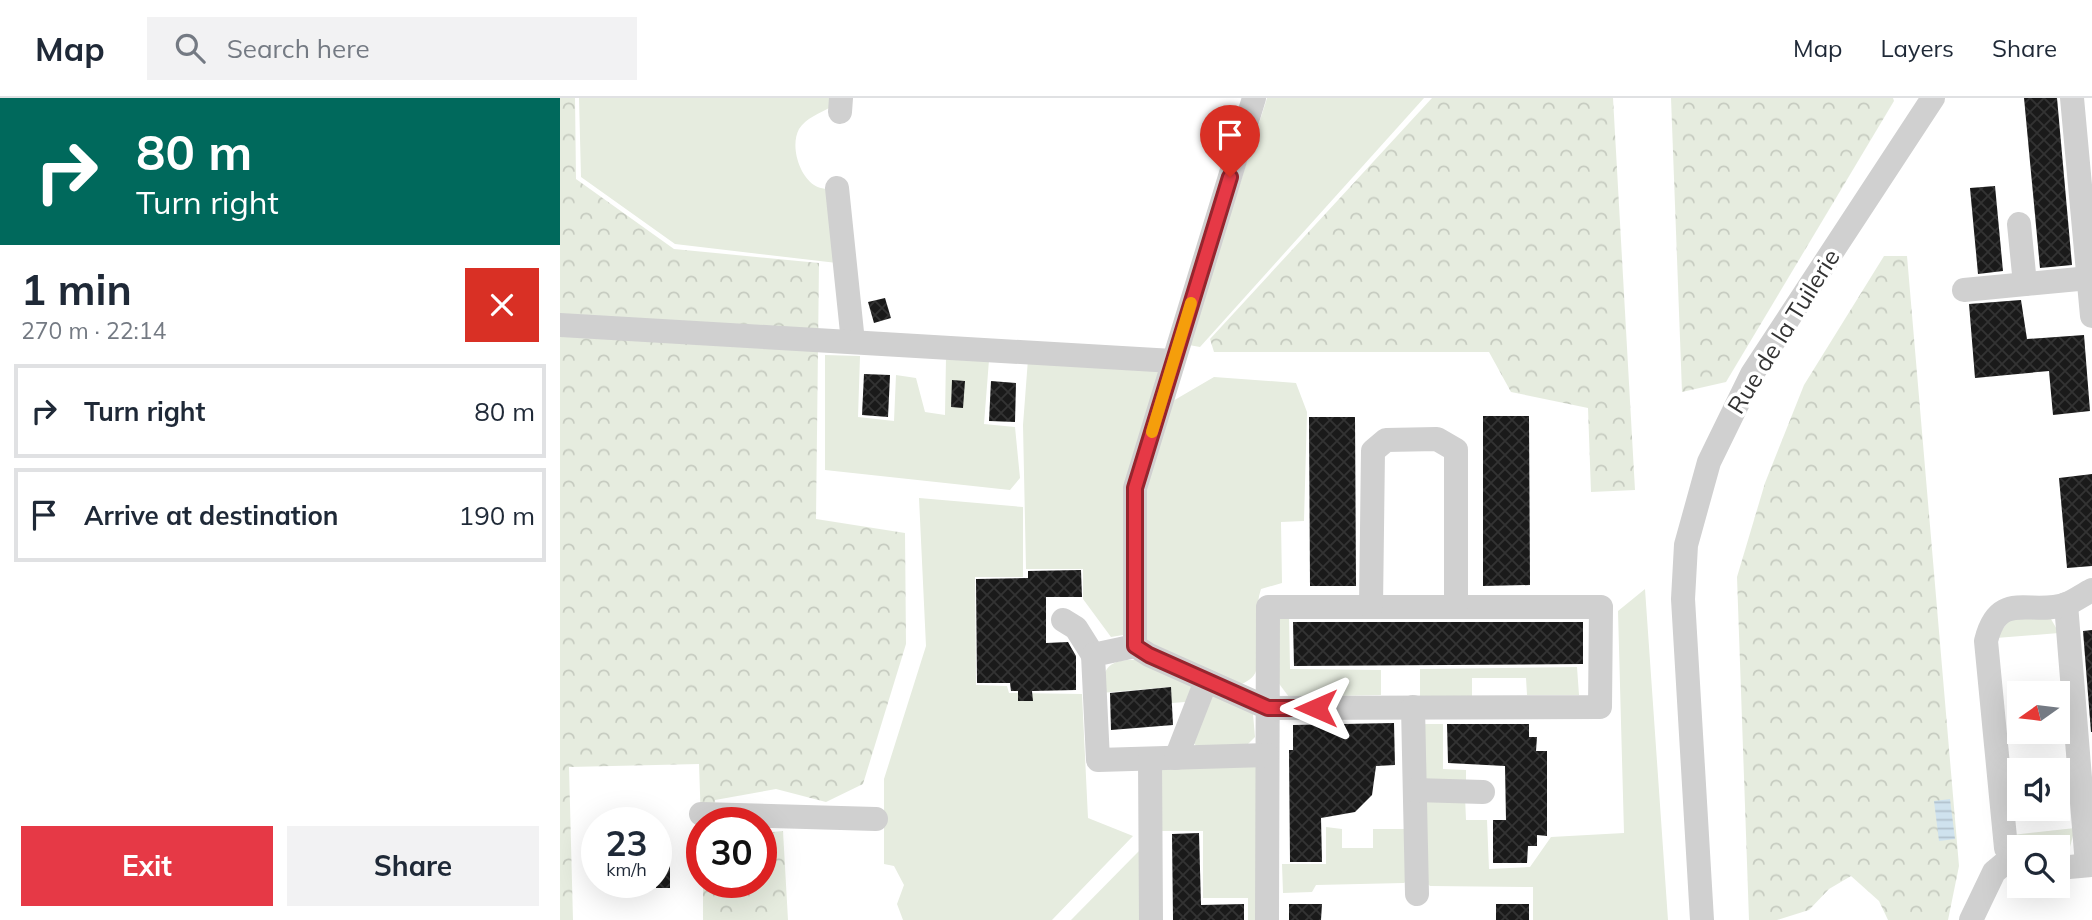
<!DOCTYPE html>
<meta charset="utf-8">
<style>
body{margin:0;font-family:Mulish,sans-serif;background:#f2f2f3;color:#1f2937;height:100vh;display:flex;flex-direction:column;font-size:26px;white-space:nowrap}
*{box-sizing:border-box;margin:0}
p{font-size:23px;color:#747a83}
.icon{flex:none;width:38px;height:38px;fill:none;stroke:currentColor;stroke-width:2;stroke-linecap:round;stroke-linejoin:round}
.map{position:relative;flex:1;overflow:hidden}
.sheet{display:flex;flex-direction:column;background:#fff;width:560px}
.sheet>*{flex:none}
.banner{background:#00695c;color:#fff;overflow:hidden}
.needle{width:46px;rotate:256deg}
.controls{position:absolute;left:1447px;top:583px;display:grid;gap:14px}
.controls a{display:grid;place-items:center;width:63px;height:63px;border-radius:0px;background:#fff;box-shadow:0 7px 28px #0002;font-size:35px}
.speed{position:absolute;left:21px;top:709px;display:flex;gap:14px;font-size:35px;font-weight:700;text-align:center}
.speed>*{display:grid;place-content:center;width:91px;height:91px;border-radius:50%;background:#fff;box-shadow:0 7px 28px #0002;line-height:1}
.speed small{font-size:18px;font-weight:400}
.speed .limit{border:10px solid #d22;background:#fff;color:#111}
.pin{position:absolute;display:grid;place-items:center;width:60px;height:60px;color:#fff;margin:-72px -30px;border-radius:50% 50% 50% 0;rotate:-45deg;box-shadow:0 0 7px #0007}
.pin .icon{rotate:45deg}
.me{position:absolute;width:77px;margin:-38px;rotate:270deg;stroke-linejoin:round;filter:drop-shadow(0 0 5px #0008)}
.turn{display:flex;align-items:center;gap:24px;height:147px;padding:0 21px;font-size:32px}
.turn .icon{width:91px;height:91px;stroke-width:2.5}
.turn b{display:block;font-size:49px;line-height:60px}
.round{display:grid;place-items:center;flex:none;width:74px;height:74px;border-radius:0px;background:#f2f2f3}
.headline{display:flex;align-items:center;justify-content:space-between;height:119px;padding:0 21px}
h1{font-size:42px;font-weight:700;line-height:52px}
.button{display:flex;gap:14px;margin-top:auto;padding:14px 21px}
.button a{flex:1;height:80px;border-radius:0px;background:#e63946;color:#fff;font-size:28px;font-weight:700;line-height:80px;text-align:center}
.button a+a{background:#f2f2f3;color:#1f2937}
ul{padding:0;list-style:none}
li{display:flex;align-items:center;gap:21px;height:94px;margin:0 14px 10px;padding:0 7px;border:4px solid #e0e1e3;border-radius:0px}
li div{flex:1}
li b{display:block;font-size:26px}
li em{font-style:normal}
header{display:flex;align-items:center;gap:42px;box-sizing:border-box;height:98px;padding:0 35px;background:#fff;border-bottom:2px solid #e0e1e3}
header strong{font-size:33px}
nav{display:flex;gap:38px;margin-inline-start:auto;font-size:24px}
.search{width:490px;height:63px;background:#f2f2f3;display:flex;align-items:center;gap:18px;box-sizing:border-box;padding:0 24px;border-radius:0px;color:#747a83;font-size:26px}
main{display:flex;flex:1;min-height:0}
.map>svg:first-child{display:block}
.green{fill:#e6ecdf}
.forest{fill:url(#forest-crowns)}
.water{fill:url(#water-rules)}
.building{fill:url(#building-cross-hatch)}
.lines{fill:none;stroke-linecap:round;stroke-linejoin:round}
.minor{stroke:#d0d0d0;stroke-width:24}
.route-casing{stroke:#96252e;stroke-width:18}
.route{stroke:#e63946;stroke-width:12}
.slow{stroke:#f59e0b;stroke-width:12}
.labels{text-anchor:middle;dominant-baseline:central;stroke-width:7;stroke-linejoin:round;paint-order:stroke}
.street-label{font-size:24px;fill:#333;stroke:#fff}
</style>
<header>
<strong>Map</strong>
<div class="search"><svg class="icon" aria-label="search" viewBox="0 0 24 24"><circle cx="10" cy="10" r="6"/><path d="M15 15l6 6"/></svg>Search here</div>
<nav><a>Map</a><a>Layers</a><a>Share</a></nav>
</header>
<main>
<section class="sheet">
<div class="banner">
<div class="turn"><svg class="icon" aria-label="right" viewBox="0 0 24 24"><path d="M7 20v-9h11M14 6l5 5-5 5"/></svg><div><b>80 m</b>Turn right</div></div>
</div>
<div class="headline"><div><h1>1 min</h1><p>270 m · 22:14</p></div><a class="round" style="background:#d93025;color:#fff"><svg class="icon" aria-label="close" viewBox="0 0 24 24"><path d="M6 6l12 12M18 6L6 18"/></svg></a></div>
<ul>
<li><svg class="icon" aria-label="right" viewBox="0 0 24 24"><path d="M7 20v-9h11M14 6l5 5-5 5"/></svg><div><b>Turn right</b></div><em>80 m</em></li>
<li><svg class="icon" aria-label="arrive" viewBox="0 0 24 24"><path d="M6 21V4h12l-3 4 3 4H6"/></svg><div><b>Arrive at destination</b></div><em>190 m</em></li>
</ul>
<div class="button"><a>Exit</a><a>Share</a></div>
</section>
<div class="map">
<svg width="1532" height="822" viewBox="0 0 1532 822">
<defs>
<pattern id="forest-crowns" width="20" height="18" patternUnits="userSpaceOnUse" patternTransform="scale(1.75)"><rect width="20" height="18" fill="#e6ecdf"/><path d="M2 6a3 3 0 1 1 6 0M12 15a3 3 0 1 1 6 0" fill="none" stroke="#c6cbc0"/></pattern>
<pattern id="water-rules" width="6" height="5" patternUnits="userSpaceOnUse" patternTransform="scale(1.75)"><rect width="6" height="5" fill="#cfe2ee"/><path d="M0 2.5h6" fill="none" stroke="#b2c2cd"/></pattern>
<pattern id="building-cross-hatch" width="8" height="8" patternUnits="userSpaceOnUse" patternTransform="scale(1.75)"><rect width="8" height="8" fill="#1a1a1a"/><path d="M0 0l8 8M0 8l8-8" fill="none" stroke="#333"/></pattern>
</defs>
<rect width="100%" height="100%" fill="#fff"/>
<!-- green -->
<g class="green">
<path d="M19,0H272L271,9C260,15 246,20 239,31C230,48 239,77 254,87C258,90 266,91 271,92L277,165L115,146L21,79Z"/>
<polygon points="707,0 864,0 640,249 629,247"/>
<polygon points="265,257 300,258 298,319 334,323 336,277 356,280 365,314 385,317 386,259 429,262 424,326 455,329 460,380 450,392 265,372"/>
<polygon points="468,261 594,267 599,275 563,537 551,539 523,501 523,471 466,471 463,327"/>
<path d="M654,279L736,285L747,314L744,423L721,424L722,485L701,491C692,517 703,553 696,573C694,580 686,584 680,587L587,549L583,538L585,392L606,307Z"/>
<polygon points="359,400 463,409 463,479 415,479 416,587 447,588 449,595 522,596 528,720 573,738 492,822 343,822 337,806 344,787 334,768 324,766 324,681 366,548"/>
<polygon points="1085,491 1108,822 973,822 973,789 870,788 864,782 864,697 905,698 906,722 927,722 929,771 970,769 991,739 1064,735 1058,513"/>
<polygon points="718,519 729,519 730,571 821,572 821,597 729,599 717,583"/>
<polygon points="1451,520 1491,521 1499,535 1436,540"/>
<path d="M567,562H579L636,589L625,604L612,605L610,589L541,595C543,575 545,564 567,562Z"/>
<polygon points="1017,569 1019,597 967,597 966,580 912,580 912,598 860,599 860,571"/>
<polygon points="656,597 693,616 695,639 687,647 639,650 632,644 649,598"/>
<polygon points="864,626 883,626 883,671 906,672 906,687 864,687"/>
<polygon points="700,666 701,822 688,822 688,800 643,800 643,733 598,733 598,668"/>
<polygon points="766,729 782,731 782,750 813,750 813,731 850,731 851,779 844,785 756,787 752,794 723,795 722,766 766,766"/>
<polygon points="1515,730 1510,749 1498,758 1498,749 1460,749 1452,737"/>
<polygon points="579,753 579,822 511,822"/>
</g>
<!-- forest -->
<g class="forest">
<polygon points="0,0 15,0 16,81 114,151 259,165 256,421 345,435 346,546 303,686 266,704 216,691 155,702 156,724 142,724 142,753 139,666 9,669 13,822 0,822"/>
<polygon points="872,0 1053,0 1075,392 1031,394 1028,310 951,294 929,254 654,254 650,241"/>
<polygon points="1111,0 1333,0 1334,3 1166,284 1122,294"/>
<polygon points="1324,158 1347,158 1399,768 1388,822 1328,822 1319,803 1291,778 1269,791 1249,812 1217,822 1189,822 1177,479 1205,385 1244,287"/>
<polygon points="223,733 228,822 143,822 143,784 201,784 201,735"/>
</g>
<!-- water -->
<polygon class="water" points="1390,701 1395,741 1379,743 1374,703"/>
<!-- building -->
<g class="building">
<polygon points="1464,0 1497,0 1512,167 1480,170"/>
<polygon points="1435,88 1443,173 1418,176 1410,90"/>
<polygon points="325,200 331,220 314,225 308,204"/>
<polygon points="1461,202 1467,241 1524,237 1530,313 1493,317 1489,273 1415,280 1409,206"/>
<polygon points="304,276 330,277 328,319 302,317"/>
<polygon points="392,282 405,283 403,310 391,309"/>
<polygon points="431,283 456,285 455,324 429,323"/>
<polygon points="923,318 969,318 970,487 923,488"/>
<polygon points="749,319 795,319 796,488 750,488"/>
<polygon points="1532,376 1532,468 1507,470 1499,380"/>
<polygon points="521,472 522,499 486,499 486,545 508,544 516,558 516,592 472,593 473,603 458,603 458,593 451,593 450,585 417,585 416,481 468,480 468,473"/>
<polygon points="733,524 1023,524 1023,566 734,568"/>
<polygon points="1532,532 1532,634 1531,634 1523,533"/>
<polygon points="611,589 613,627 551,632 550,595"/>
<polygon points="834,625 835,667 816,668 812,697 795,714 761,720 762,764 730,764 729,652 733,652 733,627"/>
<polygon points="887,626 969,626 969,639 977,639 976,653 987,653 987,738 977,737 977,748 968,748 967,765 933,765 933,722 946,722 945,668 888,665"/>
<polygon points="639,735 641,807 684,806 684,822 613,822 612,736"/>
<rect x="96" y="754" width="14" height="36"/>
<polygon points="729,806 762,806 761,822 729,822"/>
<rect x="936" y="806" width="33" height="16"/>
</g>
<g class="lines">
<!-- minor -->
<g class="minor">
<path d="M694,0L575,390V548L589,557L708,610L1040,609L1041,509H708C708,613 707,718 707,822"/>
<polyline points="1512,0 1532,218"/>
<polyline points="280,14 281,0"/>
<polyline points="277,90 293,244"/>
<polyline points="1459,126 1465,186"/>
<polyline points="1404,192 1529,180"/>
<polyline points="0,227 613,263"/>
<polyline points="1506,506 1527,767"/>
<polyline points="811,509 813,353 826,342 877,341 896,352 896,509"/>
<polyline points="503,522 516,530 533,557"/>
<polyline points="575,548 533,557 538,662 707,657"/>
<polyline points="853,609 857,796"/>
<polyline points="616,660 646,583"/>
<polyline points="590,661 591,822"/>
<polyline points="855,692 923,694"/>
<polyline points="141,716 316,721"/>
<path d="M1460,768L1446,750L1426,543C1439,490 1471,519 1507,506C1516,502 1524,496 1532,492"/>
<polyline points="1498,770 1532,767"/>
<polyline points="1142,822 1123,501 1126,447 1149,364 1192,276 1373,0"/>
<polyline points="1411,822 1434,774 1452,759"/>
</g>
</g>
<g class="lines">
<defs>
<polyline id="route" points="670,79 575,390 575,548 589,557 708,610 756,610"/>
</defs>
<!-- route casing -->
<use href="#route" class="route-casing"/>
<!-- route -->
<use href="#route" class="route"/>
<!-- slow -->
<polyline class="slow" points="592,334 631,205"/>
</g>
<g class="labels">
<!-- street labels -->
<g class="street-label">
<text transform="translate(1223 233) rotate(-58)">Rue de la Tuilerie</text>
</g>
</g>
</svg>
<div class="controls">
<a><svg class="needle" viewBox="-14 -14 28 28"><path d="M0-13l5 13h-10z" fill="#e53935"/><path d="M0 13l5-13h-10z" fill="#747a83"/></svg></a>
<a><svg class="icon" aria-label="sound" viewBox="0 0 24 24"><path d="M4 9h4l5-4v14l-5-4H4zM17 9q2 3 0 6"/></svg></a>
<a><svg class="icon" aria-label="search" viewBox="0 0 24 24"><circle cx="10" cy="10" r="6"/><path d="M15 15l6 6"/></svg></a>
</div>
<div class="speed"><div>23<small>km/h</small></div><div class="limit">30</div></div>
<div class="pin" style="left:670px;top:79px;background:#d93025"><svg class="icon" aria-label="arrive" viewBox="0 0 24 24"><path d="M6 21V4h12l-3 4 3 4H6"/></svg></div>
<svg class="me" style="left:756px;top:610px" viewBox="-20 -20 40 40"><path d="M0-17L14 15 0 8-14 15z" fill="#e63946" stroke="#fff" stroke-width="4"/></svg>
</div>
</main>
